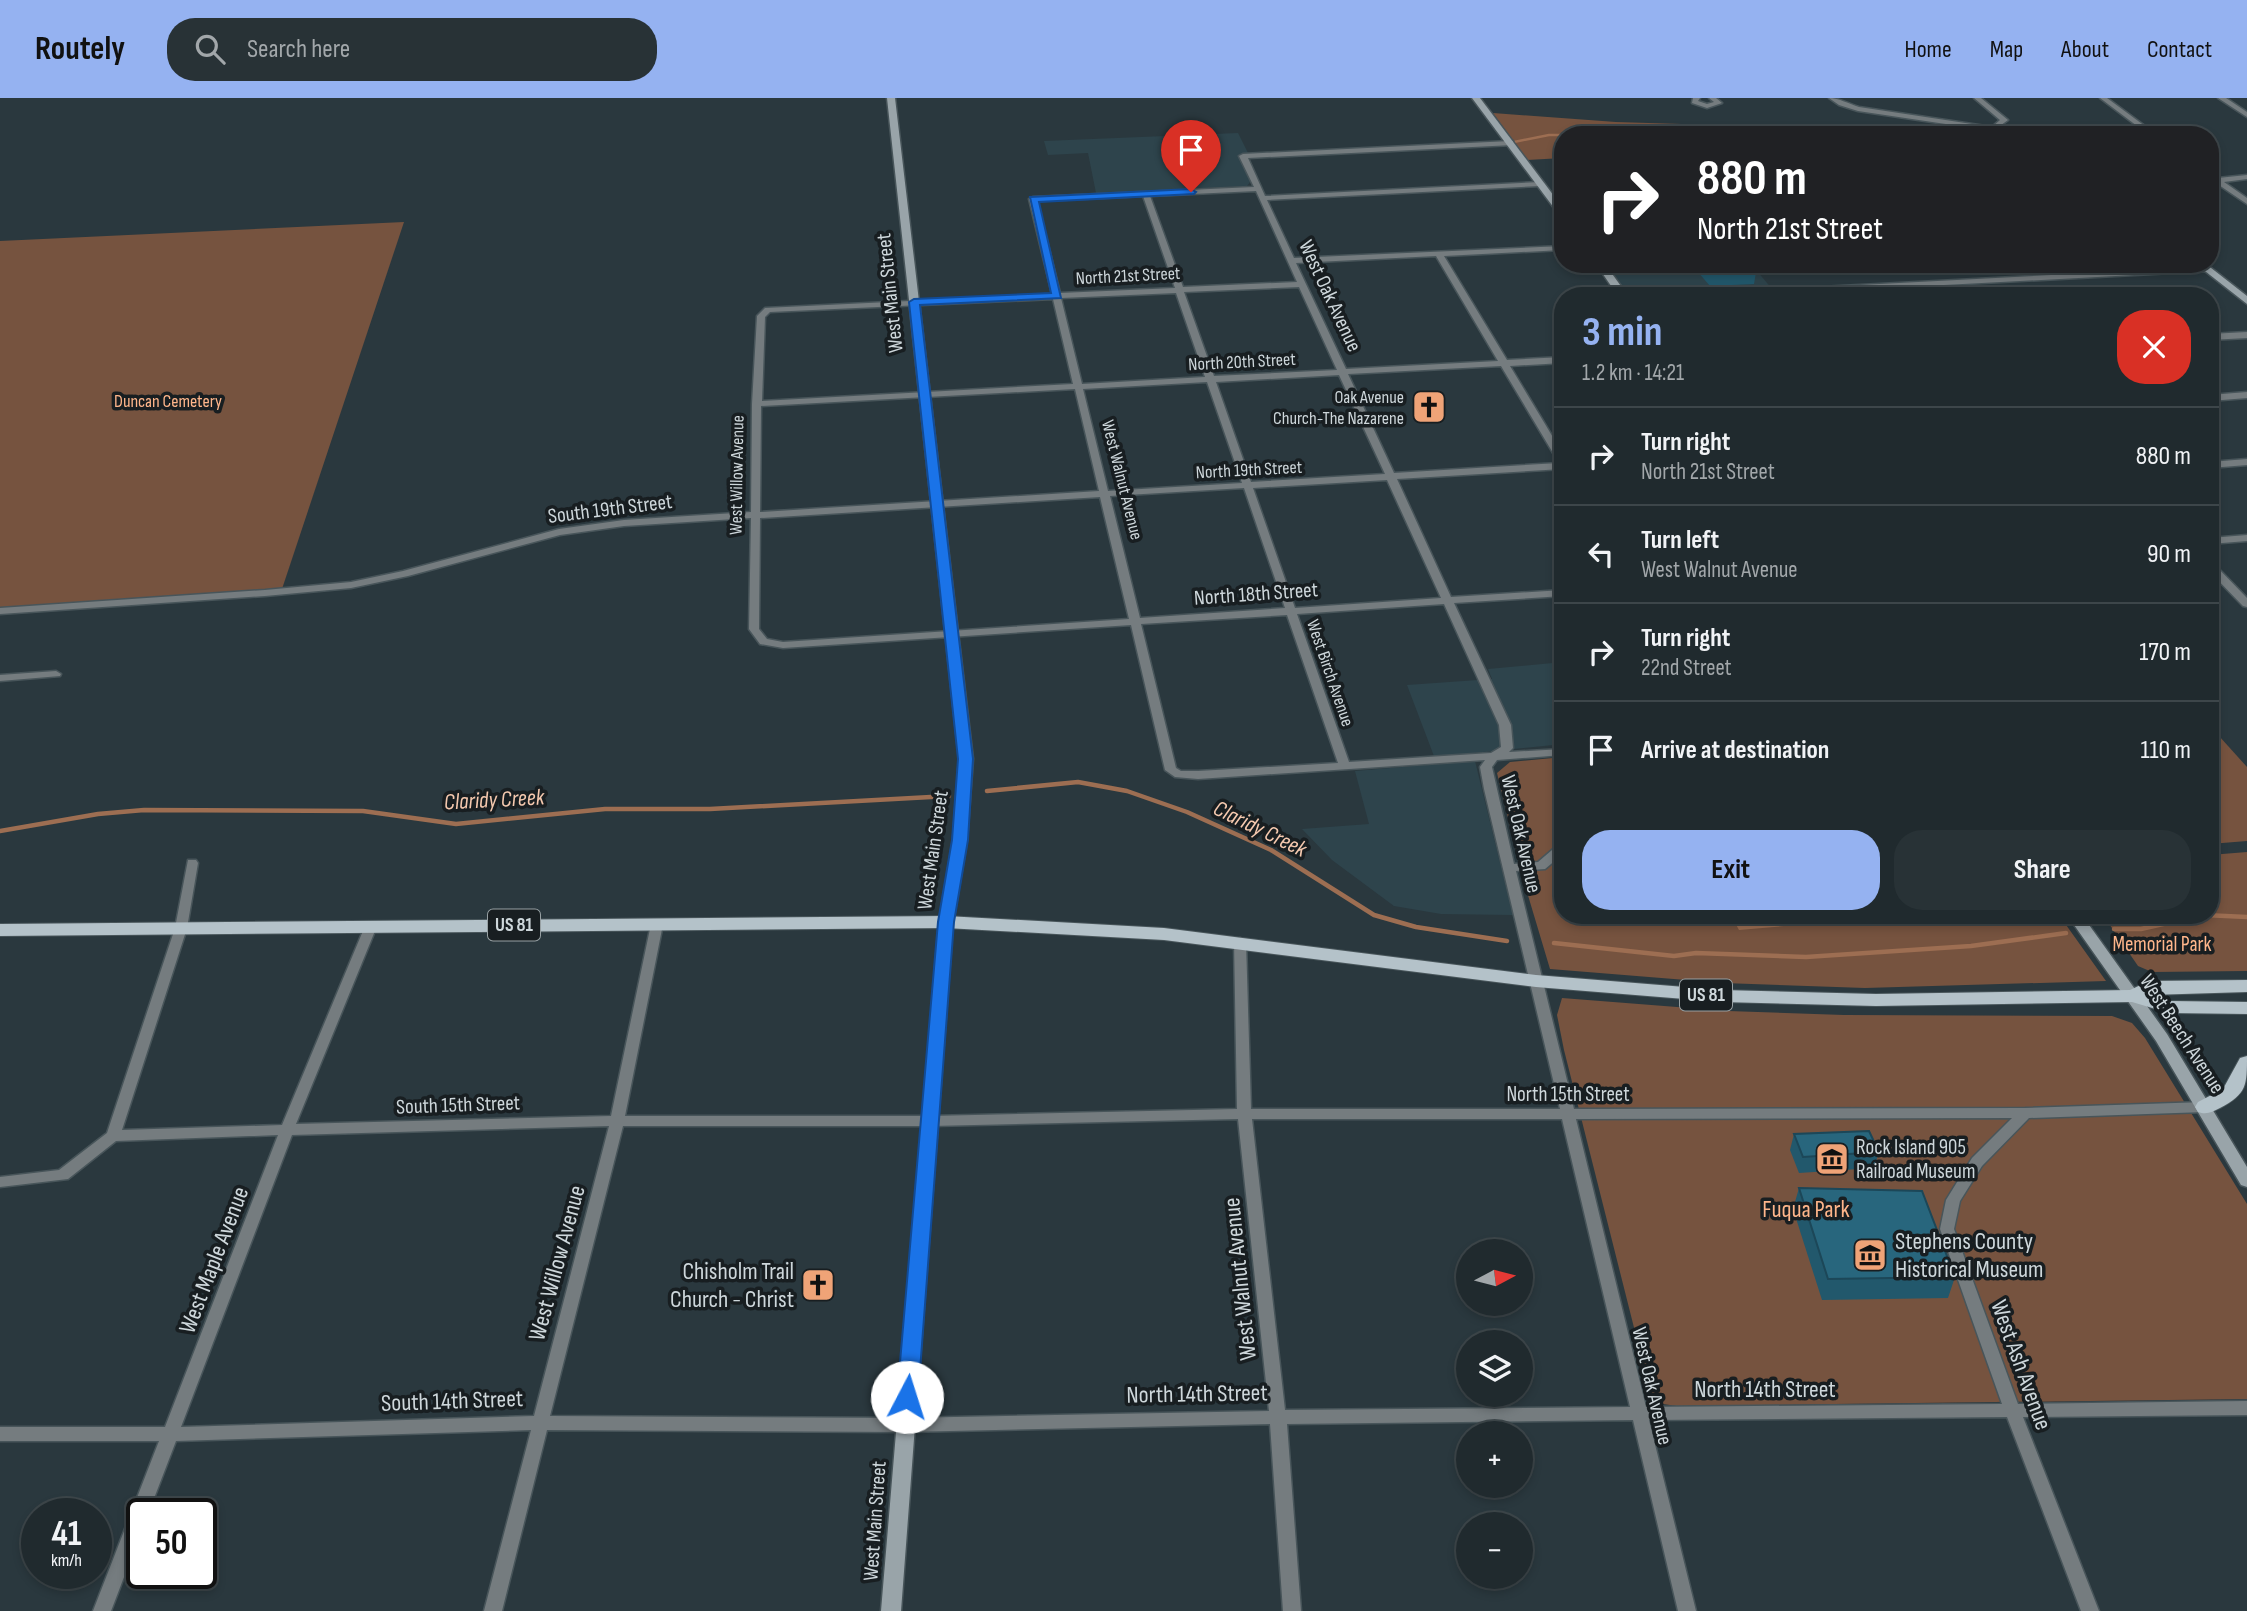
<!DOCTYPE html>
<meta charset="utf-8">
<style>
body{margin:0;font-family:"Sofia Sans Condensed",sans-serif;background:#283236;color:#f1f3f6;height:100vh;display:flex;flex-direction:column;font-size:26px;white-space:nowrap}
*{box-sizing:border-box;margin:0}
p{font-size:23px;color:#a2a7aa}
.icon{flex:none;width:38px;height:38px;fill:none;stroke:currentColor;stroke-width:2;stroke-linecap:round;stroke-linejoin:round}
.map{position:relative;flex:1;overflow:hidden}
.sheet{position:absolute;left:1554px;top:189px;width:665px;height:637px;display:flex;flex-direction:column;background:#202a2e;border-radius:28px;box-shadow:0 4px 10px #0003,0 0 0 2px #3d464a}
.sheet>*{flex:none}
.banner{position:absolute;left:1554px;top:28px;width:665px;height:147px;border-radius:28px;box-shadow:0 4px 10px #0003,0 0 0 2px #3d464a;background:#202124;color:#fff;overflow:hidden}
.needle{width:46px;rotate:83deg}
.controls{position:absolute;left:1456px;top:1141px;display:grid;gap:14px}
.controls a{display:grid;place-items:center;width:77px;height:77px;border-radius:50%;background:#202a2e;box-shadow:0 4px 10px #0003,0 0 0 2px #3d464a;font-size:35px}
.speed{position:absolute;left:21px;top:1400px;display:flex;gap:14px;font-size:35px;font-weight:700;text-align:center}
.speed>*{display:grid;place-content:center;width:91px;height:91px;border-radius:50%;background:#202a2e;box-shadow:0 4px 10px #0003,0 0 0 2px #3d464a;line-height:1}
.speed small{font-size:18px;font-weight:400}
.speed .limit{border:4px solid #111;border-radius:10px;background:#fff;color:#111}
.pin{position:absolute;display:grid;place-items:center;width:60px;height:60px;color:#fff;margin:-72px -30px;border-radius:50% 50% 50% 0;rotate:-45deg;box-shadow:0 0 7px #0007}
.pin .icon{rotate:45deg}
.me{position:absolute;width:77px;margin:-38px;rotate:5deg;stroke-linejoin:round;filter:drop-shadow(0 0 5px #0008)}
.turn{display:flex;align-items:center;gap:24px;height:147px;padding:0 28px;font-size:32px}
.turn .icon{width:91px;height:91px;stroke-width:2.5}
.turn b{display:block;font-size:49px;line-height:60px}
.round{display:grid;place-items:center;flex:none;width:74px;height:74px;border-radius:28px;background:#283236}
.summary{display:flex;align-items:center;justify-content:space-between;height:119px;padding:0 28px}
h1{font-size:42px;font-weight:700;line-height:52px;color:#95b2f1}
.cta{display:flex;gap:14px;margin-top:auto;padding:14px 28px}
.cta a{flex:1;height:80px;border-radius:28px;background:#95b2f1;color:#111;font-size:28px;font-weight:700;line-height:80px;text-align:center}
.cta a+a{background:#283236;color:#f1f3f6}
ul{padding:0;list-style:none}
li{display:flex;align-items:center;gap:21px;height:98px;padding:0 28px;border-top:2px solid #3d464a}
li div{flex:1}
li b{display:block;font-size:26px}
li em{font-style:normal}
header{display:flex;align-items:center;gap:42px;box-sizing:border-box;height:98px;padding:0 35px;background:#95b2f1;color:#111}
header strong{font-size:33px}
nav{display:flex;gap:38px;margin-inline-start:auto;font-size:24px}
.search{width:490px;height:63px;background:#283236;display:flex;align-items:center;gap:18px;box-sizing:border-box;padding:0 24px;border-radius:28px;color:#a2a7aa;font-size:26px}
.map>svg:first-child{display:block}
.built{fill:#2e444c}
.green{fill:#76533f}
.water{fill:#9d6e52}
.lines{fill:none;stroke-linecap:round;stroke-linejoin:round}
.stream-far1{stroke:#9d6e52;stroke-width:2.5}
.stream{stroke:#9d6e52;stroke-width:4.5}
.street-casing{stroke:#48555a;stroke-width:3}
.secondary-casing{stroke:#48555a;stroke-width:3}
.primary-casing{stroke:#48555a;stroke-width:2}
.street{fill:#757c7f;fill-rule:evenodd}
.secondary{fill:#99a4a9;fill-rule:evenodd}
.primary{fill:#b4c2c9;fill-rule:evenodd}
.wall{fill:#22586c}
.building{fill:#28667d;stroke:#1c4758;stroke-width:2}
.route{fill:#1a73e8;stroke:#114b97;stroke-width:2}
.labels{text-anchor:middle;dominant-baseline:central;stroke-width:7;stroke-linejoin:round;paint-order:stroke}
.far-street-label{font-size:18px;fill:#ced7db;stroke:#181e21}
.far-poi-label{font-size:18px;fill:#ced7db;stroke:#181e21;text-anchor:end}
.far-park-label{font-size:18px;fill:#ffb68b;stroke:#181e21}
.shield{fill:#181e21;stroke:#97a0a3;stroke-width:2}
.shield-label{font-size:19px;font-weight:bold;fill:#ced7db}
.street-label{font-size:21px;fill:#ced7db;stroke:#181e21}
.park-label{font-size:21px;fill:#ffb68b;stroke:#181e21}
.poi-label{font-size:21px;fill:#ced7db;stroke:#181e21;text-anchor:start}
.water-label{font-size:23px;font-style:italic;fill:#f5c9af;stroke:#181e21}
.near-park-label{font-size:24px;fill:#ffb68b;stroke:#181e21}
.near-poi-label{font-size:24px;fill:#ced7db;stroke:#181e21;text-anchor:start}
.near-street-label{font-size:24px;fill:#ced7db;stroke:#181e21}
</style>
<header>
<strong>Routely</strong>
<div class="search"><svg class="icon" aria-label="search" viewBox="0 0 24 24"><circle cx="10" cy="10" r="6"/><path d="M15 15l6 6"/></svg>Search here</div>
<nav><a>Home</a><a>Map</a><a>About</a><a>Contact</a></nav>
</header>
<div class="map">
<svg width="2247" height="1513" viewBox="0 0 2247 1513">
<rect width="100%" height="100%" fill="#2a383e"/>
<!-- built -->
<g class="built">
<polygon points="1238,35 1248,55 1239,59 1251,83 1247,88 1096,95 1088,55 1048,57 1044,43"/>
<polygon points="1606,166 1751,166 1778,198 1629,198"/>
<polygon points="1563,564 1563,646 1473,655 1513,817 1441,816 1394,808 1332,762 1302,731 1369,726 1355,673 1437,666 1407,587 1492,581 1488,571"/>
</g>
<!-- green -->
<g class="green">
<polygon points="1493,15 1616,24 1817,30 1881,37 1563,37 1563,60 1527,62"/>
<polygon points="404,124 282,491 0,510 0,143"/>
<polygon points="2210,628 2247,669 2247,743 2210,746"/>
<polygon points="1563,659 1563,817 2059,817 2106,883 1865,890 1723,885 1550,871 1524,784 1497,675 1510,664"/>
<polygon points="2247,754 2247,873 2152,874 2138,868 2103,817 2210,817 2210,757"/>
<polygon points="1562,900 1728,913 1844,917 2112,918 2132,925 2145,940 2247,1106 2247,1301 1677,1308 1663,1306 1651,1297 1564,952 1557,917"/>
</g>
<!-- water -->
<polygon class="water" points="1731,817 1838,817 1841,823 1739,832"/>
<g class="lines">
<!-- stream-far1 -->
<polyline class="stream-far1" points="1514,44 1549,37 1595,37"/>
<!-- stream -->
<g class="stream">
<polyline points="987,693 1078,684 1127,693 1187,714 1271,752 1374,817 1416,829 1507,843"/>
<polyline points="0,733 98,716 144,712 363,713 456,726 605,711 710,711 949,698"/>
<polyline points="2204,817 2247,819"/>
<polyline points="2114,831 2141,831 2203,817"/>
<polyline points="1554,845 1674,858 1696,855 1806,859 1971,848 2066,835"/>
</g>
<defs>
<g id="street">
<polygon points="1693,0 1700,0 1698,3 1707,6 1714,4 1709,0 1716,0 1722,5 1707,10 1692,5"/>
<path d="M1829,0C1839,0 1849,6 1859,9L1992,29L2000,22L1974,0H1981L2008,22L1993,33L1858,13L1839,7Z"/>
<polygon points="2100,0 2107,0 2157,37 2149,37"/>
<polygon points="2218,0 2226,0 2247,14 2247,19"/>
<path d="M1510,43H1513V47L1248,60L1265,98L1540,84L1544,86L1540,88L1267,102L1294,160L1563,148V152L1444,158L1507,262L1563,259V265L1510,268L1563,356V371L1397,381L1451,499L1563,492V498L1454,505L1511,627L1513,650L1509,654L1563,651V657L1497,662L1492,669L1514,766L1538,764L1559,746L1563,745V756L1545,771L1516,773L1574,1011L2025,1010L2205,1004L2210,1005L2212,1009L2210,1013L2205,1014L2029,1020L1982,1068L1960,1103L1954,1131L2018,1306L2247,1303V1317L2023,1319L2099,1513H2081L2007,1319L1649,1322L1696,1513H1678L1633,1322L1287,1326L1301,1513H1283L1270,1326L905,1334L547,1332L502,1513H484L531,1332L176,1343L148,1416H142V1432L111,1513H93L159,1343H0V1329H165L278,1037L116,1043L68,1081L0,1089V1079L59,1072L107,1035L175,830L188,762H196L198,765L187,830L122,1032L282,1027L365,828L371,824L377,828L296,1026L611,1018L651,826L657,822L663,826L625,1018H931L1237,1011L1234,844L1240,840L1246,844L1251,1011H1560L1484,691L1480,669L1485,662L1198,681L1175,679L1165,672L1131,527L783,550L760,546L749,531L751,420L624,428L560,437L408,478L351,490L265,498L0,516V510L265,492L351,484L403,473L559,431L624,422L751,414L752,306L757,218L765,210L1052,196L1029,101L1033,99L1254,89L1239,58L1243,56ZM1256,93L1297,184L1183,189L1150,98ZM1143,98L1175,190L1060,195L1037,103ZM1436,158L1498,263L1346,271L1296,165ZM1299,189L1337,272L1214,278L1184,194ZM1176,195L1205,279L1082,286L1061,200ZM1053,201L1073,286L762,303L765,219L770,214ZM1501,268L1559,365L1394,375L1348,276ZM1339,277L1385,376L1251,384L1216,284ZM1207,284L1242,385L1108,393L1083,291ZM1075,291L1099,393L760,414L761,308ZM1387,382L1441,500L1295,510L1253,390ZM1244,390L1285,510L1140,520L1110,398ZM1100,399L1129,521L783,544L767,541L759,531L760,420ZM1444,506L1499,627L1501,649L1491,655L1349,664L1297,516ZM1287,517L1338,665L1198,673H1181L1176,670L1141,526ZM2012,1020L1972,1060L1946,1102L1940,1131L2002,1306L1646,1309L1576,1021ZM1238,1021L1269,1313L905,1320L550,1318L623,1028H931ZM1252,1021H1562L1630,1309L1285,1312ZM609,1028L534,1318L181,1329L292,1037Z"/>
<polygon points="2210,75 2218,80 2247,77 2247,81 2224,84 2247,100 2247,106 2210,81"/>
<polygon points="2206,169 2209,169 2209,173 1737,198 1680,198 1684,196"/>
<polygon points="2247,234 2247,240 2210,242 2210,236"/>
<polygon points="2247,294 2247,300 2210,303 2210,297"/>
<polygon points="2247,361 2247,367 2210,370 2210,364"/>
<polygon points="2247,437 2247,443 2210,446 2210,440"/>
<polygon points="2210,465 2214,466 2247,500 2247,509 2243,508 2210,474"/>
<polygon points="56,573 61,576 60,578 0,583 0,577"/>
</g>
<g id="secondary">
<polygon points="887,0 895,0 973,661 967,742 953,824 901,1513 881,1513 939,824 953,742 959,661"/>
<polygon points="1472,0 1480,0 1563,110 1563,119 1560,118"/>
<polygon points="1596,166 1605,166 1628,198 1618,198"/>
<polygon points="2196,166 2206,166 2247,198 2247,206"/>
<polygon points="2067,817 2082,817 2167,936 2247,1069 2247,1089 2241,1087 2156,943"/>
</g>
<g id="primary">
<polygon points="946,818 1164,830 1536,877 1722,892 1876,896 2130,892 2149,883 2247,882 2247,894 2150,897 2170,903 2247,904 2247,916 2169,915 2132,904 1876,908 1722,904 1536,889 1164,842 946,830 0,838 0,826"/>
<path d="M2247,958C2247,987 2247,996 2220,1010C2212,1014 2207,1017 2198,1014L2195,1009L2198,1004L2223,991L2240,960Z"/>
</g>
</defs>
<!-- street casing -->
<use href="#street" class="street-casing"/>
<!-- secondary casing -->
<use href="#secondary" class="secondary-casing"/>
<!-- primary casing -->
<use href="#primary" class="primary-casing"/>
<!-- street -->
<use href="#street" class="street"/>
<!-- secondary -->
<use href="#secondary" class="secondary"/>
<!-- primary -->
<use href="#primary" class="primary"/>
</g>
<!-- wall -->
<g class="wall">
<polygon points="1700,166 1750,166 1756,174 1754,186 1710,188 1698,174"/>
<polygon points="1794,1036 1879,1054 1874,1070 1799,1075 1790,1052"/>
<polygon points="1799,1090 1955,1179 1948,1200 1822,1202 1793,1111"/>
</g>
<!-- building -->
<g class="building">
<polygon points="1704,166 1750,166 1756,174 1712,176"/>
<polygon points="1869,1033 1879,1054 1803,1059 1794,1036"/>
<polygon points="1799,1090 1922,1093 1955,1179 1828,1181"/>
</g>
<!-- route -->
<polygon class="route" points="1191,91 1196,94 1194,96 1039,104 1061,200 920,207 973,661 968,742 954,824 918,1299 915,1305 907,1307 900,1305 897,1299 938,824 952,742 958,661 909,204 914,201 1051,195 1030,99"/>
<!-- icons -->
<defs>
<symbol id="church-square" viewBox="-11 -11 22 22"><rect x="-9" y="-9" width="18" height="18" rx="4" fill="#efa377" stroke="#181e21"/><path d="M-1.2-6h2.4v3.5h3.3v2.4h-3.3V6h-2.4V-.1h-3.3v-2.4h3.3Z" fill="#111"/></symbol>
<symbol id="museum-square" viewBox="-11 -11 22 22"><rect x="-9" y="-9" width="18" height="18" rx="4" fill="#efa377" stroke="#181e21"/><path d="M0-6L6-3V-2H-6V-3ZM-5-1h2V3h-2ZM-1-1h2V3h-2ZM3-1h2V3H3ZM-6 4H6V6H-6Z" fill="#111"/></symbol>
</defs>
<g fill-rule="evenodd">
<use href="#church-square" x="1410" y="290" width="38" height="38"/>
<use href="#museum-square" x="1813" y="1042" width="38" height="38"/>
<use href="#museum-square" x="1851" y="1138" width="38" height="38"/>
<use href="#church-square" x="799" y="1168" width="38" height="38"/>
</g>
<g class="labels">
<!-- far-street labels -->
<g class="far-street-label">
<text transform="translate(1128 178) rotate(-3)">North 21st Street</text>
<text transform="translate(1242 264) rotate(-3)">North 20th Street</text>
<text transform="translate(1249 372) rotate(-3)">North 19th Street</text>
<text transform="translate(737 377) rotate(-89)">West Willow Avenue</text>
<text transform="translate(1122 382) rotate(76)">West Walnut Avenue</text>
<text transform="translate(1330 575) rotate(71)">West Birch Avenue</text>
</g>
<!-- far-poi labels -->
<g class="far-poi-label">
<text x="1404" y="299">Oak Avenue<tspan x="1404" dy="21">Church-The Nazarene</tspan></text>
</g>
<!-- far-park labels -->
<g class="far-park-label">
<text x="168" y="303">Duncan Cemetery</text>
</g>
<!-- shield labels -->
<g class="shield">
<rect x="488" y="811.5" width="52" height="31" rx="5"/>
<rect x="1680" y="881.5" width="52" height="31" rx="5"/>
</g>
<g class="shield-label">
<text x="514" y="827">US 81</text>
<text x="1706" y="897">US 81</text>
</g>
<!-- street labels -->
<g class="street-label">
<text transform="translate(890 195) rotate(-96)">West Main Street</text>
<text transform="translate(1330 198) rotate(65)">West Oak Avenue</text>
<text transform="translate(610 411) rotate(-7)">South 19th Street</text>
<text transform="translate(1256 496) rotate(-4)">North 18th Street</text>
<text transform="translate(1521 736) rotate(77)">West Oak Avenue</text>
<text transform="translate(933 752) rotate(-82)">West Main Street</text>
<text transform="translate(2182 936) rotate(57)">West Beech Avenue</text>
<text x="1568" y="996">North 15th Street</text>
<text transform="translate(458 1007) rotate(-2)">South 15th Street</text>
<text transform="translate(1652 1288) rotate(77)">West Oak Avenue</text>
<text transform="translate(875 1423) rotate(-86)">West Main Street</text>
</g>
<!-- park labels -->
<g class="park-label">
<text x="2162" y="846">Memorial Park</text>
</g>
<!-- poi labels -->
<g class="poi-label">
<text x="1856" y="1049">Rock Island 905<tspan x="1856" dy="24">Railroad Museum</tspan></text>
</g>
<!-- water labels -->
<g class="water-label">
<text transform="translate(494 702) rotate(-3)">Claridy Creek</text>
<text transform="translate(1260 731) rotate(26)">Claridy Creek</text>
</g>
<!-- near-park labels -->
<g class="near-park-label">
<text x="1806" y="1111">Fuqua Park</text>
</g>
<!-- near-poi labels -->
<g class="near-poi-label">
<text x="1895" y="1143">Stephens County<tspan x="1895" dy="28">Historical Museum</tspan></text>
<text x="794" y="1173" text-anchor="end">Chisholm Trail<tspan x="794" dy="28">Church - Christ</tspan></text>
</g>
<!-- near-street labels -->
<g class="near-street-label">
<text transform="translate(214 1162) rotate(-69)">West Maple Avenue</text>
<text transform="translate(557 1165) rotate(-75)">West Willow Avenue</text>
<text transform="translate(1240 1181) rotate(-96)">West Walnut Avenue</text>
<text transform="translate(2021 1267) rotate(70)">West Ash Avenue</text>
<text x="1765" y="1291">North 14th Street</text>
<text transform="translate(1197 1296) rotate(-1)">North 14th Street</text>
<text transform="translate(452 1303) rotate(-2)">South 14th Street</text>
</g>
</g>
</svg>
<div class="controls">
<a><svg class="needle" viewBox="-14 -14 28 28"><path d="M0-13l5 13h-10z" fill="#e53935"/><path d="M0 13l5-13h-10z" fill="#a2a7aa"/></svg></a>
<a><svg class="icon" aria-label="layers" viewBox="0 0 24 24"><path d="M12 4l9 5-9 5-9-5zM3 14l9 5 9-5"/></svg></a>
<a>+</a>
<a>−</a>
</div>
<div class="speed"><div>41<small>km/h</small></div><div class="limit">50</div></div>
<div class="pin" style="left:1191px;top:94px;background:#d93025"><svg class="icon" aria-label="arrive" viewBox="0 0 24 24"><path d="M6 21V4h12l-3 4 3 4H6"/></svg></div>
<svg class="me" style="left:907px;top:1299px" viewBox="-20 -20 40 40"><circle r="19" fill="#fff"/><path d="M0-13L10 11 0 6-10 11z" fill="#1a73e8"/></svg>
<div class="banner">
<div class="turn"><svg class="icon" aria-label="right" viewBox="0 0 24 24"><path d="M7 20v-9h11M14 6l5 5-5 5"/></svg><div><b>880 m</b>North 21st Street</div></div>
</div>
<section class="sheet">
<div class="summary"><div><h1>3 min</h1><p>1.2 km · 14:21</p></div><a class="round" style="background:#d93025;color:#fff"><svg class="icon" aria-label="close" viewBox="0 0 24 24"><path d="M6 6l12 12M18 6L6 18"/></svg></a></div>
<ul>
<li><svg class="icon" aria-label="right" viewBox="0 0 24 24"><path d="M7 20v-9h11M14 6l5 5-5 5"/></svg><div><b>Turn right</b><p>North 21st Street</p></div><em>880 m</em></li>
<li><svg class="icon" aria-label="left" viewBox="0 0 24 24"><path d="M17 20v-9H6M10 6l-5 5 5 5"/></svg><div><b>Turn left</b><p>West Walnut Avenue</p></div><em>90 m</em></li>
<li><svg class="icon" aria-label="right" viewBox="0 0 24 24"><path d="M7 20v-9h11M14 6l5 5-5 5"/></svg><div><b>Turn right</b><p>22nd Street</p></div><em>170 m</em></li>
<li><svg class="icon" aria-label="arrive" viewBox="0 0 24 24"><path d="M6 21V4h12l-3 4 3 4H6"/></svg><div><b>Arrive at destination</b></div><em>110 m</em></li>
</ul>
<div class="cta"><a>Exit</a><a>Share</a></div>
</section>
</div>
